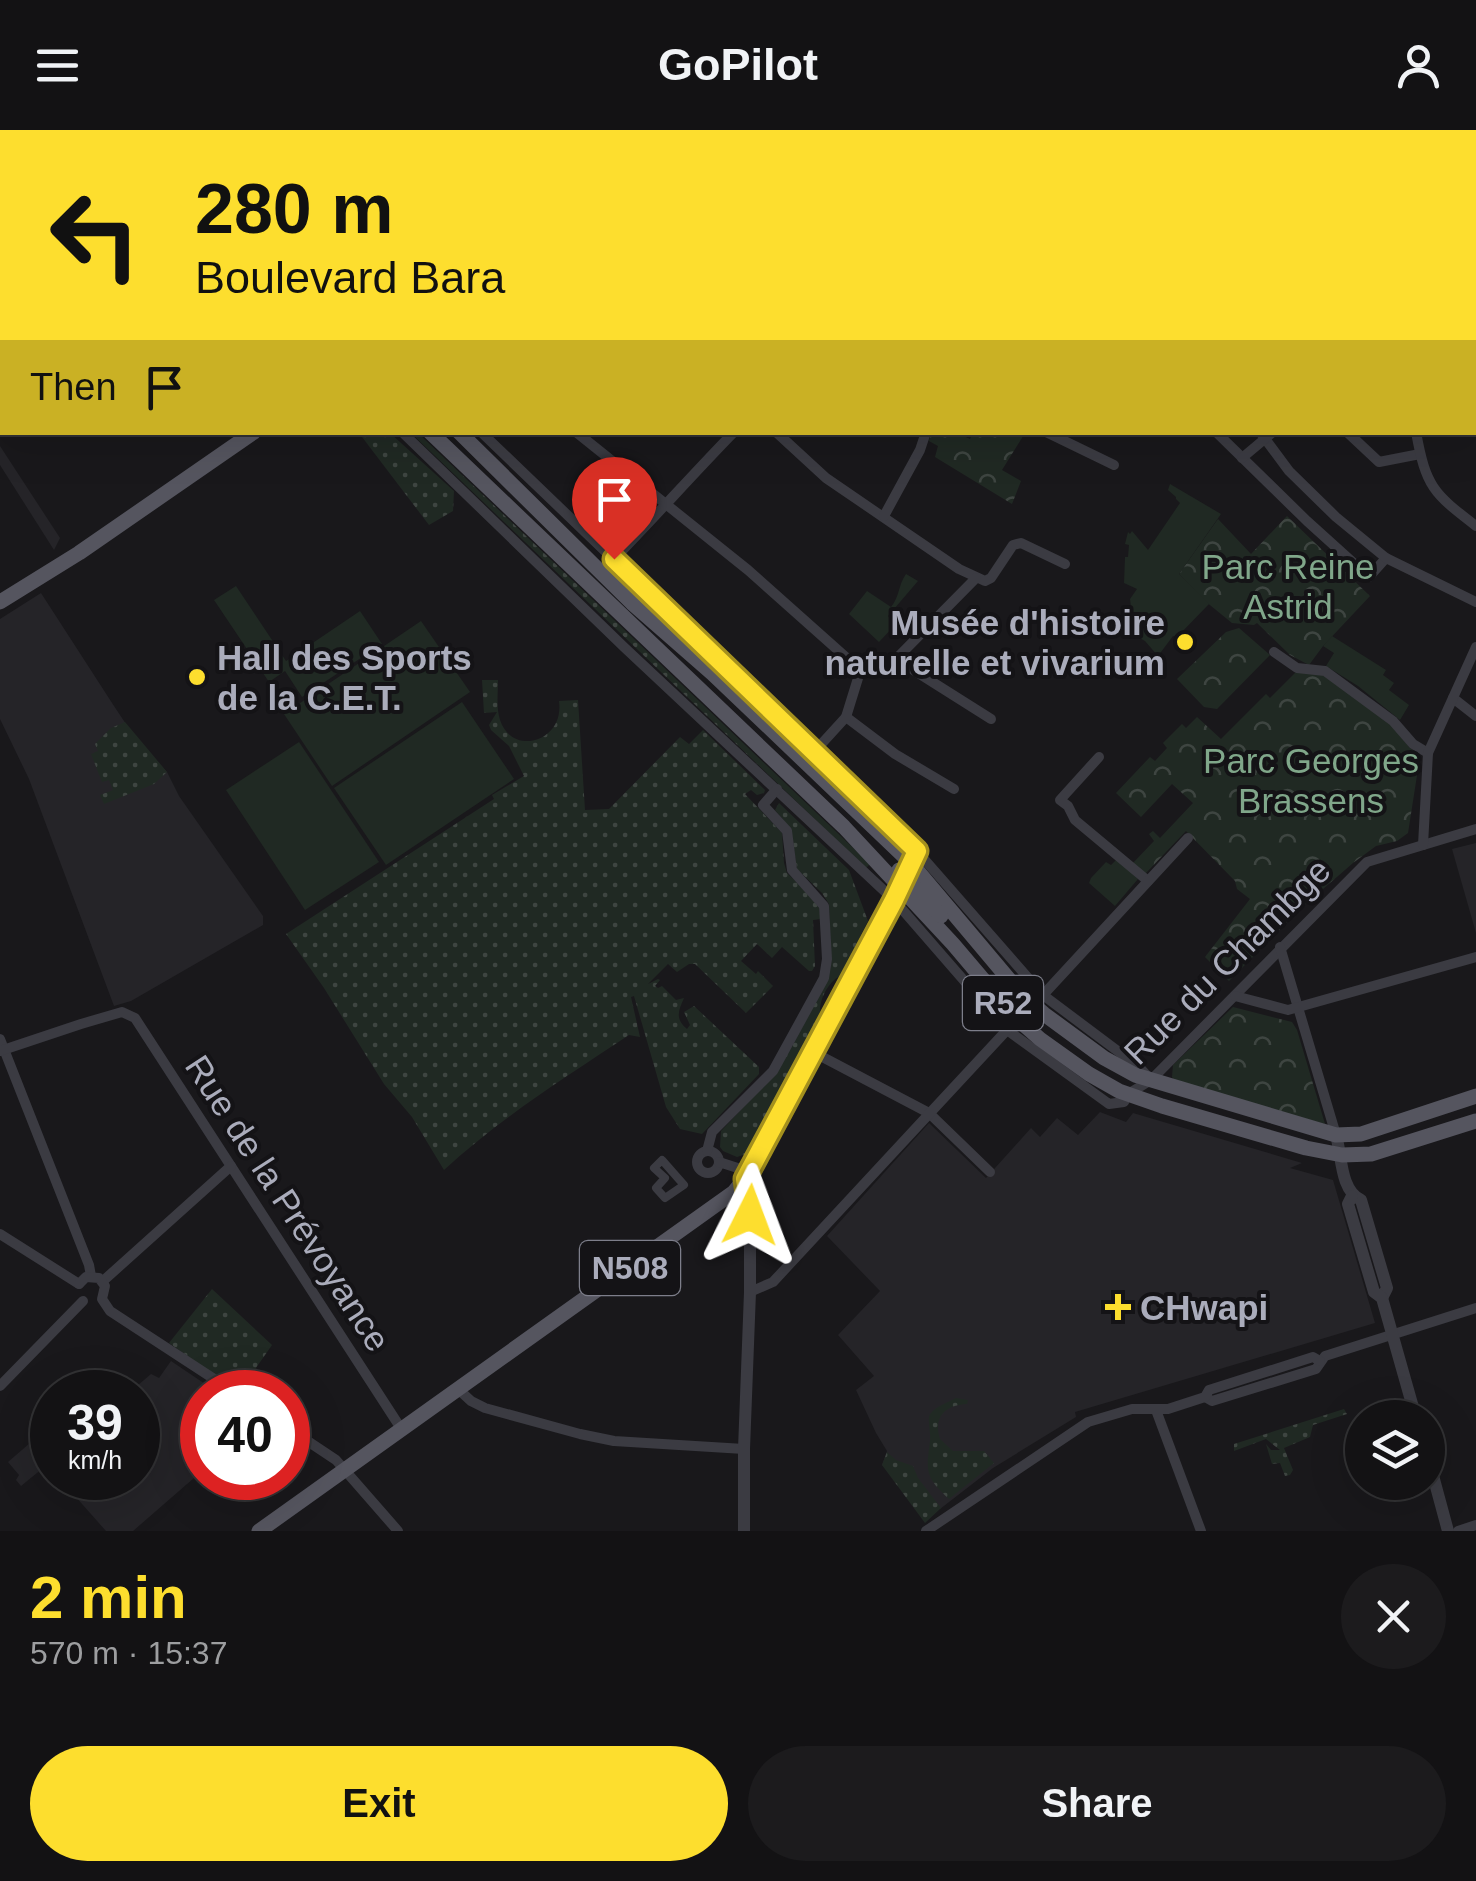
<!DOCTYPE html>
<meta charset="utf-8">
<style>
body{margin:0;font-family:Helvetica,sans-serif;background:#1c1b1d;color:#f1f3f6;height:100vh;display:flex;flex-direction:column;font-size:38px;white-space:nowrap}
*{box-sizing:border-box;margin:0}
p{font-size:32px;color:#9d9ea0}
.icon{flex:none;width:55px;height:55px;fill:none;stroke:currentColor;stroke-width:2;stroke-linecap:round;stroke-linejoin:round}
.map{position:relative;height:1401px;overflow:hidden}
.panel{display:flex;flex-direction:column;background:#131214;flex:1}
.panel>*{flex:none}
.guide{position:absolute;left:0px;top:0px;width:1478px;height:305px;box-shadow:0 10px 40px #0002,0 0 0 2px #323234;background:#fdde2e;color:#111;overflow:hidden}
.tools{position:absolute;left:1345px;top:1270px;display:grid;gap:20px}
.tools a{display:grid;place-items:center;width:100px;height:100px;border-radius:50%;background:#131214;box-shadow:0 10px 40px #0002,0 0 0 2px #323234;font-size:50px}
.speed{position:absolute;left:30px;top:1240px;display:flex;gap:20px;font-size:50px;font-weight:700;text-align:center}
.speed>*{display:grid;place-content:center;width:130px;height:130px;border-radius:50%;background:#131214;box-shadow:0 10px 40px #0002,0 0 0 2px #323234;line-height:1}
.speed small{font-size:25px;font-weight:400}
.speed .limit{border:15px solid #d22;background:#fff;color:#111}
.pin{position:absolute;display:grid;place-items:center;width:85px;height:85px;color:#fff;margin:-102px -42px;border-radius:50% 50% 50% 0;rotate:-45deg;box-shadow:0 0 10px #0007}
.pin .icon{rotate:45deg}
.me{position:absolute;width:110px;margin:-55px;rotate:3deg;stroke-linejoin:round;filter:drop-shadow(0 0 8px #0008)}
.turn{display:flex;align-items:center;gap:35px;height:210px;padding:0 30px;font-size:45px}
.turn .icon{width:130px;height:130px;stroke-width:2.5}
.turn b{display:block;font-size:70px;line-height:85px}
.then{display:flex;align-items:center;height:95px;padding:0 30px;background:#0003;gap:20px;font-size:38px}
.round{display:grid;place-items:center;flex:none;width:105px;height:105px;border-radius:52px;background:#1c1b1d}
.head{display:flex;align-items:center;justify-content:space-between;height:170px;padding:0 30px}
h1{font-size:60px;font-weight:700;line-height:75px;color:#fdde2e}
.cta{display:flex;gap:20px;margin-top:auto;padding:20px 30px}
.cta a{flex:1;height:115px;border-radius:60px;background:#fdde2e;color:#111;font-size:40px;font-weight:700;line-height:115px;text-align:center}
.cta a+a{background:#1c1b1d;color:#f1f3f6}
header{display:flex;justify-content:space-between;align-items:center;height:130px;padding:0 30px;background:#131214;font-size:45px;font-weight:700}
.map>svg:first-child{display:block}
.built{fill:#252428}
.grass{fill:url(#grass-dots)}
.forest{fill:url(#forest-crowns)}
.garden{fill:#202923}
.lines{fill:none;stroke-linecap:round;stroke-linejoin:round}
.pedestrian{stroke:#3b3b42;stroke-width:8}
.minor{stroke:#3b3b42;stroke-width:10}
.tertiary{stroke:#3b3b42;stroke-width:12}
.primary{stroke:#55555f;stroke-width:15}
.route-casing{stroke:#a4901e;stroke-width:25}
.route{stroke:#fdde2e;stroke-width:18}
.poi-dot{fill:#fdde2e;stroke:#141316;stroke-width:4}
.labels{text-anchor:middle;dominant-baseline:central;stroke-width:8;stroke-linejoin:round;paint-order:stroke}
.shield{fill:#141316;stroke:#7d7e8a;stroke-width:2.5}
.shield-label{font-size:32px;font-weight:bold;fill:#aaacbb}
.park-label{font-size:35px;fill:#80a78a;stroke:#141316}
.poi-label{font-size:35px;font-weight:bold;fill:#aaacbb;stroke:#141316;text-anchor:start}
.street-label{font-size:35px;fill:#aaacbb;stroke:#141316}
</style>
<header><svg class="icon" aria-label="menu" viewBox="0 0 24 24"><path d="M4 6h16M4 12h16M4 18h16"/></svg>GoPilot<svg class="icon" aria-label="person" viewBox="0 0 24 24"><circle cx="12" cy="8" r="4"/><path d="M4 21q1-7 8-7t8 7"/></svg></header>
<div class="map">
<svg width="1476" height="1401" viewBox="0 0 1476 1401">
<defs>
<pattern id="grass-dots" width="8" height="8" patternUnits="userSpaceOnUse" patternTransform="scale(2.5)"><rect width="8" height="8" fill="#202923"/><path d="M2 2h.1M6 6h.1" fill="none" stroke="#3e4541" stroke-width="1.8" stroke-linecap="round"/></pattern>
<pattern id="forest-crowns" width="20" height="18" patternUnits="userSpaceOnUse" patternTransform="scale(2.5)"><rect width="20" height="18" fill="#202923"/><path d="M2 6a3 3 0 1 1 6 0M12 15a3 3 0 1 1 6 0" fill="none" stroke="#3e4541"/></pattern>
</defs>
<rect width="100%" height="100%" fill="#19181b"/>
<!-- built -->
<g class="built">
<polygon points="0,316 60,408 54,420 0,335"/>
<polygon points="41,463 114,576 132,603 167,642 179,666 263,786 263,795 131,871 114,876 29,649 0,589 0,489"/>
<polygon points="1476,713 1476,803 1452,719"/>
<polygon points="1100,982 1126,992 1133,983 1302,1033 1290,1038 1333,1050 1375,1193 1075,1282 1076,1287 993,1338 940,1379 882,1335 887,1321 876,1303 856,1260 874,1246 838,1205 880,1161 827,1106 929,993 986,1048 1031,998 1040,1007 1057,988 1078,1005"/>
<polygon points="171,1231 217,1262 202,1262 202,1341 133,1401 106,1401 59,1348 138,1348 138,1262 130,1262 151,1244 159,1248"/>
<polygon points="52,1294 52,1339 47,1342 43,1338 21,1356 16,1350 19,1345 8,1332"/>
</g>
<!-- grass -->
<g class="grass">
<polygon points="359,303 390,303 454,361 453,381 429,395"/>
<polygon points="411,303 418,303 870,734 866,738"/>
<path d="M482,550H498C498,562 496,578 500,590C512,627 565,612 559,571L578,570L585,680L609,679L680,607L689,614L703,600L765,660L764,663L757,665L751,660L745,664L782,703L784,733L787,743L818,773L821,789L813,790L815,836L812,841H809L782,817L772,828L757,814L741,831L756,844L758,841L773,856L746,883L695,834H689L677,842L668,834L648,854L658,849L660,850L655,856L658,858L662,856L676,870L684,868C678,881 675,889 687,899L690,895L684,882L694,876L759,937V944L702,1004L680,999L666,977L634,866L631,867L640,907L629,905C566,947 500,988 444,1040L412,987L384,954L324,858L286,804L494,669L492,665L524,646L509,616L491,600L489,595L497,582L484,583Z"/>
<polygon points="125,592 167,642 154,654 104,674 100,665 113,660 109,650 102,652 91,624 98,621 95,614 111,598"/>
<path d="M779,673L849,740L868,791L840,846C828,852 819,870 820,883L751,1017L746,1024L737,1027L723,1021L720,1017L721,1001L772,947L831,826L829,774L822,763L797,739L791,699L775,680Z"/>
<polygon points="212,1159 272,1215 239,1262 169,1213"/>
<path d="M956,1268L968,1270L967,1274C945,1275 933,1287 940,1309L953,1321H984L994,1333L949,1369C925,1347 926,1341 930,1311C931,1304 928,1293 929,1287C931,1278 949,1272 956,1268Z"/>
<polygon points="1344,1279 1347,1284 1313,1295 1310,1307 1284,1318 1293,1340 1290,1345 1285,1346 1280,1333 1272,1334 1266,1314 1271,1320 1280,1320 1266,1309 1234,1321 1234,1314"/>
<polygon points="887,1322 896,1330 913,1336 918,1348 941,1378 925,1393 882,1335"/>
</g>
<!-- forest -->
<g class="forest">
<polygon points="931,303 957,303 970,309 973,303 1025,303 1002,340 1021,351 1012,374 935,327 938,316 929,311"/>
<polygon points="1287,386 1370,466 1323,516 1309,535 1290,525 1257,493 1254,495 1232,493 1205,471 1179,444 1218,389 1251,424"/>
<polygon points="1239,498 1270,525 1217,579 1204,577 1177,549 1226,502"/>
<polygon points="1316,539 1386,588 1409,617 1420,626 1408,703 1397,711 1376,716 1353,733 1300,779 1229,851 1205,827 1250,769 1237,759 1235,751 1186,701 1145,744 1133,733 1154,711 1149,704 1153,701 1160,708 1193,673 1172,654 1141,687 1116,663 1150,627 1155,631 1167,618 1163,613 1182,594 1186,598 1197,587 1221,609 1266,564 1270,568 1297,541"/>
<polygon points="1233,877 1292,892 1297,900 1325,994 1176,953 1172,947 1173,935"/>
</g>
<!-- garden -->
<g class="garden">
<polygon points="1170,354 1221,384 1179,444 1209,474 1177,507 1173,506 1158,526 1145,511 1138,507 1141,505 1133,495 1130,469 1137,459 1124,453 1125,427 1128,427 1129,415 1125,414 1128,402 1130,404 1132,401 1148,420 1180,373 1176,369 1176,367 1168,360"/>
<path d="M906,444L918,451L888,486L891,490L889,492L894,496L879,512L849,484L867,461L891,477C900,466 898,455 906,444Z"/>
<polygon points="236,456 286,531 360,481 382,514 302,567 285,541 269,552 214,470"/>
<polygon points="421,491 470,562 332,656 284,584"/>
<polygon points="1332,506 1386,540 1383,545 1394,553 1389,560 1409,575 1400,590 1358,556 1326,536 1334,523 1323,516"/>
<polygon points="462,572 514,649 386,735 334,658"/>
<polygon points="299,612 379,732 305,780 226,660"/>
<polygon points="1117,729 1138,749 1115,776 1089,753 1091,748 1106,732 1111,735"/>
</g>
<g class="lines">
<!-- pedestrian -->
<g class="pedestrian">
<polyline points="1378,0 1382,2"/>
<polyline points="1475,0 1476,1"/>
<polyline points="1157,1 1159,2"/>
<polyline points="1293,2 1295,0"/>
<polyline points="1408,2 1410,0"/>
<polyline points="1475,73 1476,73"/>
<polygon points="662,1030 684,1055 665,1068 656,1058 665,1048 654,1038"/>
</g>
<!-- minor -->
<g class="minor">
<polyline points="128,0 130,2"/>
<polyline points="200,0 203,2"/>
<polyline points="322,0 326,2"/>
<polyline points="97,2 100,0"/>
<polyline points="348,2 350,0"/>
<polyline points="535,2 537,0"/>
<polyline points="640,2 642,0"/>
<polyline points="1044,2 1047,0"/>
<polyline points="0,92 2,89"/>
<polyline points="1475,299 1476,299"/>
<polyline points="402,302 625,518 894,770 1007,900 1109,974 1124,972 1128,964 1151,950 1367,732 1476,699"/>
<polyline points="481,302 917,721 1043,865 1139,937 1150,949"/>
<polyline points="576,302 748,440 858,538 861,544"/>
<polyline points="776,302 826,348 959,439 985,451 991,448 1013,415 1021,413 1065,434"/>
<polyline points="1046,302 1114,335"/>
<polyline points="1216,302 1307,391 1369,447 1386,428"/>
<polyline points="1260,302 1289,341 1336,387 1386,428 1476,472"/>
<polyline points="1347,302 1379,332 1420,324"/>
<path d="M1416,302C1426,357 1433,363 1476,396"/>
<polyline points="1242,328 1273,302"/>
<polyline points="884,386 920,320 926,302"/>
<path d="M614,429C655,387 693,344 734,302"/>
<polyline points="1274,522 1297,538 1325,541 1393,591 1413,614 1428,623"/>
<polyline points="896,529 991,589"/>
<polyline points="1453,568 1476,586"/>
<polyline points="846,587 895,624 954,659"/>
<polyline points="815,621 846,587 859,545 896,529 976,448"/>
<polyline points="1099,627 1060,670 1068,676 1075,690 1148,751"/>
<polyline points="1423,715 1428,623 1476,517"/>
<polyline points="1280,817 1336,1005"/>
<polyline points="1043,865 1188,708"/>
<polyline points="1235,866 1288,880 1476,827"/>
<polyline points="0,909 89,1135 91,1146"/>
<polyline points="0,921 81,894 122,882 135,888 402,1300"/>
<polyline points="813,922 929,983 990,1042"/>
<circle cx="708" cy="1032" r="11"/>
<polyline points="707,1021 712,1002 773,941 824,848 827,829 824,776 792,740 787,701 763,675 777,659"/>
<polyline points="719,1032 750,1042"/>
<polyline points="0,1104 79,1154"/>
<polyline points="103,1151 231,1036"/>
<polyline points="79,1154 86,1147 99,1148 105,1156 102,1169 110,1181 234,1262"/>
<polyline points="750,1162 773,1152 1007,900"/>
<polyline points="0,1256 83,1171"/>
<polyline points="458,1259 471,1271 485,1278 580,1304 614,1311 744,1319"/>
<polyline points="1205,1267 1212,1271 1316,1239 1325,1226 1476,1178"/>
<polyline points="1156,1280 1201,1401"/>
<polyline points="288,1298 336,1330 398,1401"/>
<polyline points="926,1401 1088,1292 1132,1279 1168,1279 1205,1267 1209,1260 1313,1227 1320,1231"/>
<polyline points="1458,1401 1476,1395"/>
</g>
<!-- tertiary -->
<g class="tertiary">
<polyline points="932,0 932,2"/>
<polyline points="749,2 750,0"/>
<polyline points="1475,113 1476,112"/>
<path d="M1336,1005C1342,1026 1340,1060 1361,1070L1387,1158L1382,1168"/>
<polyline points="1352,1066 1348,1074 1374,1162 1382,1168 1416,1288"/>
<polyline points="1428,1327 1448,1401"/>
<polyline points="744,1401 744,1319 750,1162 750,1080 745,1049"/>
</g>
<!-- primary -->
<g class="primary">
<polyline points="156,0 158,2"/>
<polyline points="178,0 180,2"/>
<polyline points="430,302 844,697 953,814 1014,886 1040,909 1089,944 1119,961 1162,976 1306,1018 1342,1025 1371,1024 1476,991"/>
<polyline points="459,302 632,473 712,543 911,733 1022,865 1044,884 1104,928 1135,945 1336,1005 1361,1004 1476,966"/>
<polyline points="0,472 79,423 254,302"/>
<polyline points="899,740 941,786"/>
<path d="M259,1401L734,1062C773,1018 800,945 828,892C856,839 887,788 911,733"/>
</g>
</g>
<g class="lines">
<defs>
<polyline id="route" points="614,429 917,721 894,770 745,1049 750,1085"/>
</defs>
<!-- route casing -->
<use href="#route" class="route-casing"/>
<!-- route -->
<use href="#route" class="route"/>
</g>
<!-- markers -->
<g class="poi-dot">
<circle cx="1185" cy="512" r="10"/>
<circle cx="197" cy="547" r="10"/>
<path d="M1113 1162h10v10h10v10h-10v10h-10v-10h-10v-10h10z"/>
</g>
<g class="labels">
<!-- shield labels -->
<g class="shield">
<rect x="963" y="846" width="80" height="54" rx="8"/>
<rect x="580" y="1111" width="100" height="54" rx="8"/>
</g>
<g class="shield-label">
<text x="1003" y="873">R52</text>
<text x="630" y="1138">N508</text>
</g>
<!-- park labels -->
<g class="park-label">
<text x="1288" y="436">Parc Reine<tspan x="1288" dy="40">Astrid</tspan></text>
<text x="1311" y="630">Parc Georges<tspan x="1311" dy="40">Brassens</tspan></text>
</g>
<!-- poi labels -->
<g class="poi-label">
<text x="1165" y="492" text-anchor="end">Musée d'histoire<tspan x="1165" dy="40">naturelle et vivarium</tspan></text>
<text x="217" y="527">Hall des Sports<tspan x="217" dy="40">de la C.E.T.</tspan></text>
<text x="1140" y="1177">CHwapi</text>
</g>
<!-- street labels -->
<g class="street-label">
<text transform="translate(1227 831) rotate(-45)">Rue du Chambge</text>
<text transform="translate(288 1073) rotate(57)">Rue de la Prévoyance</text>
</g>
</g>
</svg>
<div class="tools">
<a><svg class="icon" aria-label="layers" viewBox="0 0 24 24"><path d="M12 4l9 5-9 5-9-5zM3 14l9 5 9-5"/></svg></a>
</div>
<div class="speed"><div>39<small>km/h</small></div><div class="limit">40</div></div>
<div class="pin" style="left:614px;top:429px;background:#d93025"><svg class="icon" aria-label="arrive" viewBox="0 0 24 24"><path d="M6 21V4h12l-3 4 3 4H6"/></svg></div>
<svg class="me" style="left:750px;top:1085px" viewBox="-20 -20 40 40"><path d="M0-17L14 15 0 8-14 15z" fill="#fdde2e" stroke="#fff" stroke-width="4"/></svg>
<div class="guide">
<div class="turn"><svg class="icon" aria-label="left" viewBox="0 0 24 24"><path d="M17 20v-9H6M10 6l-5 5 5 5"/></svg><div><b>280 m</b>Boulevard Bara</div></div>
<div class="then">Then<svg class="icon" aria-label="arrive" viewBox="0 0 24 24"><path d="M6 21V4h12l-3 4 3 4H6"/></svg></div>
</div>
</div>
<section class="panel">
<div class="head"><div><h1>2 min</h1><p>570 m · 15:37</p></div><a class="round"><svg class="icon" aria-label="close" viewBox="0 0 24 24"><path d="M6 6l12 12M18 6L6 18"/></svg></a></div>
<div class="cta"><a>Exit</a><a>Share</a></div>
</section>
